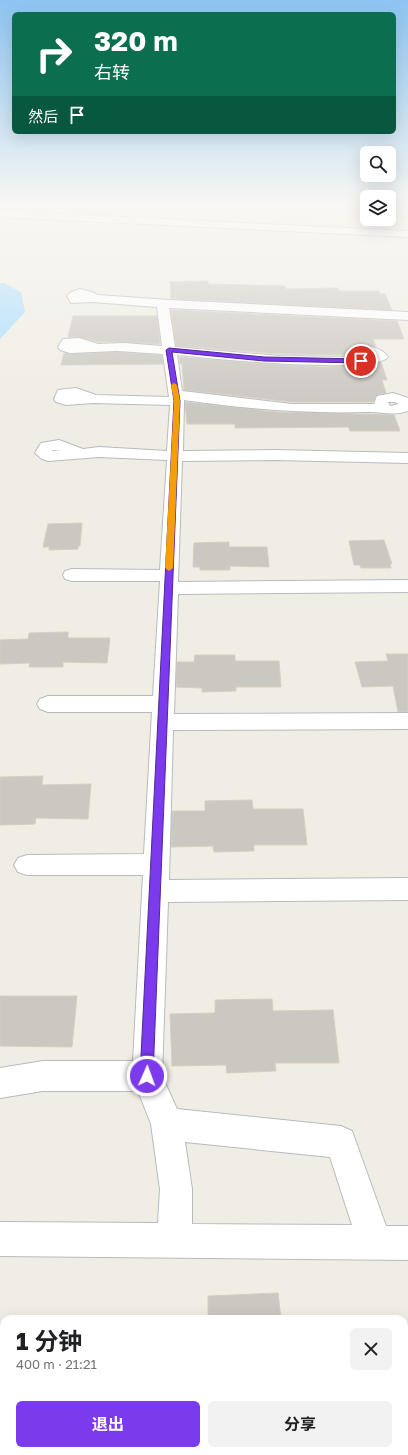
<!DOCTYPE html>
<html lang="zh">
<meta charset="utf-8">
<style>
body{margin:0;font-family:"Golos Text","Noto Sans SC",sans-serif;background:#f2f2f2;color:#202124;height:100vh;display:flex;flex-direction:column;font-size:15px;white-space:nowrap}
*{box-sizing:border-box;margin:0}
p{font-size:13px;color:#757577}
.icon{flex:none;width:22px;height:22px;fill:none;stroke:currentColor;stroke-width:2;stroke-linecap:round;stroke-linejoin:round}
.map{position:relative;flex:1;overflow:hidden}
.panel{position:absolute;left:0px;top:1315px;width:408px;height:140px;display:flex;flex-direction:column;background:#fff;border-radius:12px 12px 0 0;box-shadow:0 4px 16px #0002}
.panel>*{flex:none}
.banner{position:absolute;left:12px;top:12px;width:384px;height:122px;border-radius:6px;box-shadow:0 4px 16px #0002;background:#0b6e4f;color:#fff;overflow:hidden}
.tools{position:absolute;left:360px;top:146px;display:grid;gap:8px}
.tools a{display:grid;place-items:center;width:36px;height:36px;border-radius:6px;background:#fff;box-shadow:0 4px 16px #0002;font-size:20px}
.pin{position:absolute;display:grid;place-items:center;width:34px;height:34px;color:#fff;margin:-17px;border:2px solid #fff;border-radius:50%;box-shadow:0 1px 4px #0007}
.me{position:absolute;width:44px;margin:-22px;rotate:2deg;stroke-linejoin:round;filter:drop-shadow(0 0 3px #0008)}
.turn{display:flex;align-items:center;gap:14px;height:84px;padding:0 16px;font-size:18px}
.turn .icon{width:52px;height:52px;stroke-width:2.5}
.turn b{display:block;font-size:28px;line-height:34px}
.then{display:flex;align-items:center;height:38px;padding:0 16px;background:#0003;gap:8px;font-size:15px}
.round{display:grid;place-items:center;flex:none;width:42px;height:42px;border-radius:6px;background:#f2f2f2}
.summary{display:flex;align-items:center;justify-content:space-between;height:68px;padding:0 16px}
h1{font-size:24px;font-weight:700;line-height:30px}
.button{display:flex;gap:8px;margin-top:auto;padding:8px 16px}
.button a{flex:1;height:46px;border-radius:6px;background:#7c3aed;color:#fff;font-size:16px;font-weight:700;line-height:46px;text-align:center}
.button a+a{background:#f2f2f2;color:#202124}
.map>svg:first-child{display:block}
.commercial{fill:#fff4db}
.water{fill:#a6ddff}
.building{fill:#cbc7c1;stroke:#d6cec2}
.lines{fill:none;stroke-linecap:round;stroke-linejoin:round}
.minor-casing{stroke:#b7bbc0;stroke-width:2}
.secondary-casing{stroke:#b8bcc2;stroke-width:2}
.minor{fill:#fff;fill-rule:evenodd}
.secondary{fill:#fff;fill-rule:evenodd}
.route{fill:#7c3aed;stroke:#51269a}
.slow{fill:#f59e0b}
</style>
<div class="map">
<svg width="408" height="1455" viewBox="0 0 408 1455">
<rect width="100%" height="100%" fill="#f0ede4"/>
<!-- commercial -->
<polygon class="commercial" points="304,205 367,205 367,219 389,219 389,205 408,205 408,224 306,220"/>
<!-- water -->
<polygon class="water" points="0,283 4,283 21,292 25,312 0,339"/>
<!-- building -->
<g class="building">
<polygon points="208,281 208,284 285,286 286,289 338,288 339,291 379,291 380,294 385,294 392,310 171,299 170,282"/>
<polygon points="171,310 397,321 404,339 373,339 376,347 354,348 349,355 279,354 176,346"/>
<polygon points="73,316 157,316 160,344 124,342 98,342 79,337 68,337"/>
<polygon points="117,352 162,355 163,364 61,365 64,353 70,354"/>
<polygon points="179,357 253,363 323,367 354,366 381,362 387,380 382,380 386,393 377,395 373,402 292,402 184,390 182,364 180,364"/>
<polygon points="185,402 276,412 394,415 400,431 350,431 348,427 235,428 235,424 187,424"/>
<polygon points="82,523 80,546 78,546 78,549 49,550 49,547 43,547 48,524"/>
<polygon points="384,540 392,564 390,564 391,568 361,568 360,565 354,565 349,541"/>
<polygon points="229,542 229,547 267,547 269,567 230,566 230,570 200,570 200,567 193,567 194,543"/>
<polygon points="68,632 68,638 110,638 107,663 63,662 63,667 29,667 30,663 0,664 0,640 28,639 29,633"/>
<polygon points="386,654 408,654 408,712 398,712 393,686 362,687 355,662 388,661"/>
<polygon points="195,655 235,655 235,661 279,661 281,687 236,687 236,691 202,692 202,688 176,687 177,662 194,662"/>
<polygon points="43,776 42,785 91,784 88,819 36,818 35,824 0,825 0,777"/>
<polygon points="252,800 253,809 303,809 307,845 254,845 254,851 214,852 213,846 171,847 172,811 205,811 205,801"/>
<polygon points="0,996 77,996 72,1047 0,1046"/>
<polygon points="272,999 273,1011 333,1010 339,1063 275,1063 276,1071 227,1073 226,1065 172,1066 170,1014 215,1013 215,1000"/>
<polygon points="278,1293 281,1319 208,1319 208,1296"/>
</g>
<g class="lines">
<defs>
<path id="minor" d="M80,289L92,292L98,295L169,300L408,312V320L169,308L175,347L279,356L352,357L350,355L354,349C367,346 379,345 388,357C375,375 205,358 177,355L182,391L292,404H374L377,396L393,393L408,398V411C394,416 383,412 369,412C306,414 246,409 184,400L183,451L275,450L408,453V463L275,460L182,461L178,582L408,580V592L178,594L174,714L408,713V729L173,730L169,880L408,878V900L168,902L162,1076L177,1109L341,1126L352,1131L386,1226H408V1260L0,1256V1222L158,1223L160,1189L151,1124L138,1091H43L0,1098V1068L43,1061H133L143,875H27L18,872L14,865L18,858L27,855L144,854L152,712H48L40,709L37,704L40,699L48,696H153L160,581H72L65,579L63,575L65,571L72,569L160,570L167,460L99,457L48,461L42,459L35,453L41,443L59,440L83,449L99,447L167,451L170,405L93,403L66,405L56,402L54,399L58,390L76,388L96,395L169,397L163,354L117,351L70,353L60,350L58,347L63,339L79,338L98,344L124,343L162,346L157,307L93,302L71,303L67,296L71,292ZM364,355L373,356L365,357ZM388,402H395L399,404L390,406ZM52,450H62L52,451ZM185,1142L330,1157L352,1225L192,1224V1189Z"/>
<polygon id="secondary" points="0,211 408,231 408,237 0,217"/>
</defs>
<!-- minor casing -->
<use href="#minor" class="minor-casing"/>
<!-- secondary casing -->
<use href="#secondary" class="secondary-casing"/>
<!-- minor -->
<use href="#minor" class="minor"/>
<!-- secondary -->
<use href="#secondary" class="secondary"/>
</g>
<!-- sky -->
<linearGradient id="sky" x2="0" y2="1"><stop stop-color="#8dc4f1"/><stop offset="0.5" stop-color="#f8f7f3"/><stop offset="1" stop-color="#f8f7f3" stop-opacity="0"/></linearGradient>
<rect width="408" height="409" fill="url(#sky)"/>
<!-- route -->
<polygon class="route" points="169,348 264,357 361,359 364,361 361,363 264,361 172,352 180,401 153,1076 151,1080 147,1082 142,1080 140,1076 174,401 166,350"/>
<!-- slow -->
<polygon class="slow" points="174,383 177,385 180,401 173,568 169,571 165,568 174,401 171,385"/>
</svg>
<div class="tools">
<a><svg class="icon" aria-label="search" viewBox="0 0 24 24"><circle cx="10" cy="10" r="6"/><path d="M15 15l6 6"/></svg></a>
<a><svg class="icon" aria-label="layers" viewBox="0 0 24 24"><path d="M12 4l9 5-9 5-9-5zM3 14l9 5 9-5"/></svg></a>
</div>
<div class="pin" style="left:361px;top:361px;background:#d93025"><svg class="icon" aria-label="arrive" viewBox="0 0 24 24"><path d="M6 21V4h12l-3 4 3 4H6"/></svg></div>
<svg class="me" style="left:147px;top:1076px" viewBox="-20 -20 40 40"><circle r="17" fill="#7c3aed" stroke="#fff" stroke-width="3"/><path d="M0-11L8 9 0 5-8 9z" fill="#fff"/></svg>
<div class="banner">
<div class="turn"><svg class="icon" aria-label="right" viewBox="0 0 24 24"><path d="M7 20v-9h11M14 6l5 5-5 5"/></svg><div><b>320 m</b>右转</div></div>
<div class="then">然后<svg class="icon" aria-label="arrive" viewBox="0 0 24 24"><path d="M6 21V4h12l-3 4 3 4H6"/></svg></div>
</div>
<section class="panel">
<div class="summary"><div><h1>1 分钟</h1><p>400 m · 21:21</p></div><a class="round"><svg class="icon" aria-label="close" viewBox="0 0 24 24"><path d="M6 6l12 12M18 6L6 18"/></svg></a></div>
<div class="button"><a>退出</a><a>分享</a></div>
</section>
</div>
